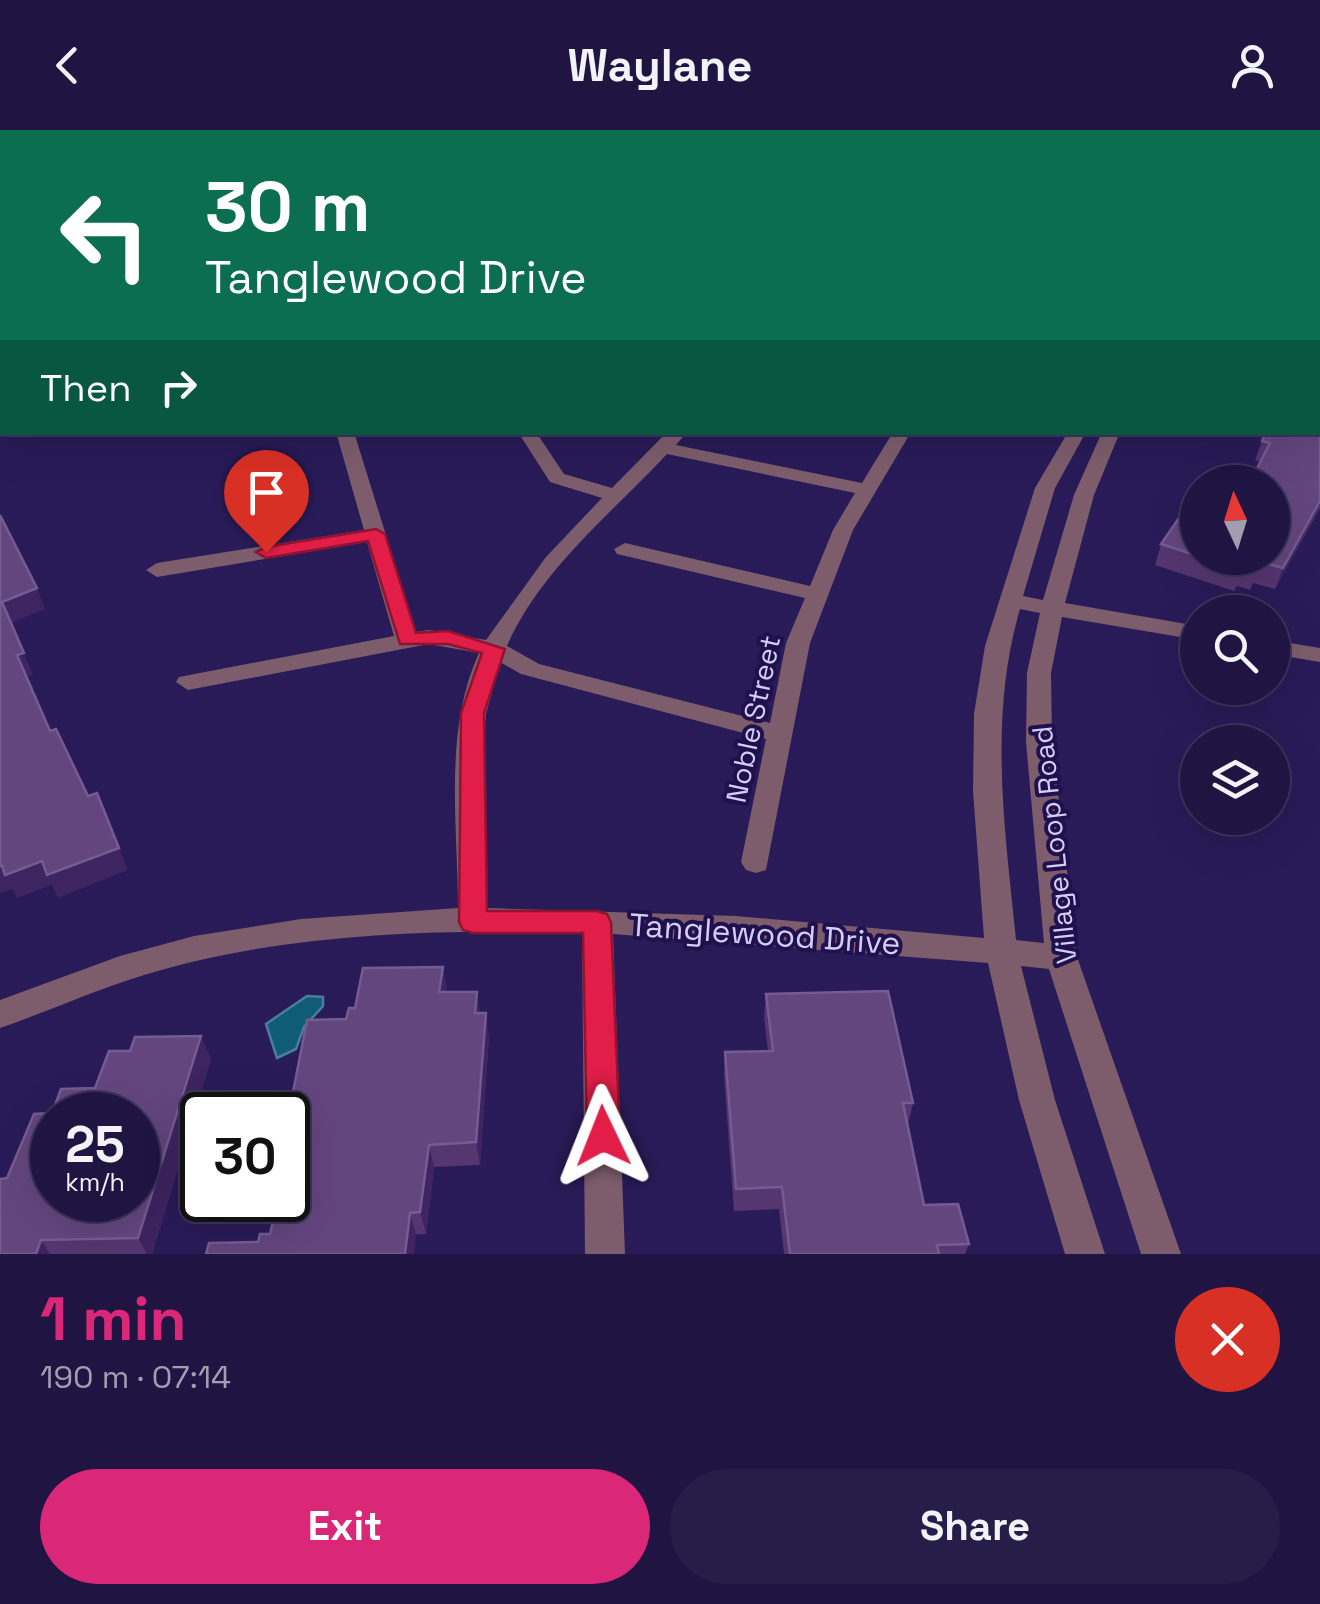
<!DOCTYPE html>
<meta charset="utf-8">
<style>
body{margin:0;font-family:"Space Grotesk",sans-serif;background:#271d49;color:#f1f3f6;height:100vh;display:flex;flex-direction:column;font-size:38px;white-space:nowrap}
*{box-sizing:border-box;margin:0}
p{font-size:32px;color:#a19eb2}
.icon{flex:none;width:55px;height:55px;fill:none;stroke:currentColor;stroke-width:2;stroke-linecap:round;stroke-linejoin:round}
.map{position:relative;height:1124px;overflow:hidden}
.side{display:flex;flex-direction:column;background:#1f1442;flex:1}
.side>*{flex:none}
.hud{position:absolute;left:0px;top:0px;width:1320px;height:305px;box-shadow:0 10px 40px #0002,0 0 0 2px #3c335b;background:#0b6e4f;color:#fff;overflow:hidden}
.needle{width:65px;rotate:356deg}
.tools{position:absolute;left:1180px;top:335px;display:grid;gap:20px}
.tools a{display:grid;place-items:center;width:110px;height:110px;border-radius:50%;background:#1f1442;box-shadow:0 10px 40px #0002,0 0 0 2px #3c335b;font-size:50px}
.speed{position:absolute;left:30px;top:962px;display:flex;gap:20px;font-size:50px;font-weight:700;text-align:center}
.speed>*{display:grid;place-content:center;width:130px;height:130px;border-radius:50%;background:#1f1442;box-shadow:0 10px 40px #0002,0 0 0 2px #3c335b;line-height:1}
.speed small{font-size:25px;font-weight:400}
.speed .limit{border:5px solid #111;border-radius:15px;background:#fff;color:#111}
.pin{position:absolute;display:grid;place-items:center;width:85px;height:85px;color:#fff;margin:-102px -42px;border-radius:50% 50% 50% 0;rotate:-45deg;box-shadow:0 0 10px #0007}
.pin .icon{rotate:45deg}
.me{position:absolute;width:110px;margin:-55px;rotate:358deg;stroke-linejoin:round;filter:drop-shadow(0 0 8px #0008)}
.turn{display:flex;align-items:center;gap:35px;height:210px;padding:0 40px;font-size:45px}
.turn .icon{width:130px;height:130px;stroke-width:2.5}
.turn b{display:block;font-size:70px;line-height:85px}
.then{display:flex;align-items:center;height:95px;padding:0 40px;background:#0003;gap:20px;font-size:38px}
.round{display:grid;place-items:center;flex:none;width:105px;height:105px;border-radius:52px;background:#271d49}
.overview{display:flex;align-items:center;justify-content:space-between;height:170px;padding:0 40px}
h1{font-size:60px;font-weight:800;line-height:75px;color:#db2777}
.button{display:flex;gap:20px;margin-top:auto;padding:20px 40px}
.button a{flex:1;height:115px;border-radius:60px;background:#db2777;color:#fff;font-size:40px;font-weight:800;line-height:115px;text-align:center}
.button a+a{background:#271d49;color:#f1f3f6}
header{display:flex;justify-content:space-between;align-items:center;height:130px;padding:0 40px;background:#1f1442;font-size:45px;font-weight:800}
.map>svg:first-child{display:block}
.green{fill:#332e55}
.water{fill:#105b76;stroke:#4a7e9c;stroke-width:2.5}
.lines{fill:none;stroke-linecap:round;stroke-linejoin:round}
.minor{fill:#7d5d6c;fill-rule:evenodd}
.wall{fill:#553670}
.shaded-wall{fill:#3e2460}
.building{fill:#63467e;stroke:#745c91;stroke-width:2.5;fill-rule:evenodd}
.route{fill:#e11d48;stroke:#92132f;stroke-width:2.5}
.labels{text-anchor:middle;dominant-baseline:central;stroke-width:8;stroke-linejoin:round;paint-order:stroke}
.street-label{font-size:28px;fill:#d2cff5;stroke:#20104d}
.near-street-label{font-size:32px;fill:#d2cff5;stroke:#20104d}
</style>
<header><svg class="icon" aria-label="back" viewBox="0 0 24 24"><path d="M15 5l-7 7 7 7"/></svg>Waylane<svg class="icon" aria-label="person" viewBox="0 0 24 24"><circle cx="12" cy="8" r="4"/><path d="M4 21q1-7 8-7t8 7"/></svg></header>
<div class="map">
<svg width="1320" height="1124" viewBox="0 0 1320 1124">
<rect width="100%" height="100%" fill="#291b58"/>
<!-- green -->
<polygon class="green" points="503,0 1049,0 1058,2 505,2"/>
<!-- water -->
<polygon class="water" points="307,866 323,867 323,876 304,897 296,919 277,928 266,894"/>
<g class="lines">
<!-- minor -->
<g class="minor">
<polygon points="1091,0 1104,0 1105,2 1093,2"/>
<rect x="1318" y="7" width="2" height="6"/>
<path d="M336,302H354L416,502L429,500L486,510L546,427L602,368L550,352L518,302H536L564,344L612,358L667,302H687L676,315L862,353L893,302H911L853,400L810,513L766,740L756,743L746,740L741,732L766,609L521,544L500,532L486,584L484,610L488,778L736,786L984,808L973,661L974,584L985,516L1035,358L1068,302H1086L1055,358L1023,466L1043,470L1074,365L1102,302H1120L1094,365L1065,473L1198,496V510L1062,487L1051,543L1052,612L1077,827L1181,1124H1141L1049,839L1021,836L1055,970L1105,1124H1065L1019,970L988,833L613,804L625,1124H585L582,803C444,799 299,802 165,839C108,854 55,879 0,898V870L120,826L194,806L301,789L458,778C458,695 443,601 479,523L429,514L188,560L176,552L179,547L394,506L367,412L157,447L146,440L157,433L364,400ZM667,324L855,363L833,400L810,456L625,413L614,419L617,424L805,468L786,513L770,593L539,534L507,516C540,440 612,383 667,324ZM1020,479L1040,483L1027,543L1026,612L1044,813L1016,810C1005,699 988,589 1020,479Z"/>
<polygon points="1272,510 1320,518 1320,532 1272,524"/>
</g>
</g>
<!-- wall -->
<g class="wall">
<polygon points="0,0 137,0 134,2 2,2 2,78 0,78"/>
<polygon points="1320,77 1320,378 1275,459 1253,453 1250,460 1237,456 1234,461 1155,435 1161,414 1198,394 1198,428 1272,428 1260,332 1255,330 1262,311 1318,302"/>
<polygon points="443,837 447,862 477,862 480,883 489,906 480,1035 434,1037 426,1104 258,1112 270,1104 346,889 355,878"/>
<polygon points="766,864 913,973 908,995 924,1075 969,1114 965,1124 784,1124 779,1079 734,1081 724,945 725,922 768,921 764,887"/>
<polygon points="211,929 152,1124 0,1124 7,1048 52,983 95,958"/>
</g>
<!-- shaded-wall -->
<g class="shaded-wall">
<polygon points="117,0 137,0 134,2 113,2"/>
<polygon points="458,0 480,0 476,2 454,2"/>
<polygon points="0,286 2,286 2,302 18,302 0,307"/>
<polygon points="1320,371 1320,375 1275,459 1283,438"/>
<polygon points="37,458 45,479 11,493 2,472"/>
<polygon points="24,523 33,545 26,547 17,525"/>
<polygon points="97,663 128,740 58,768 52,755 17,768 13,759 0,763 0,736"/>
<polygon points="443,837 447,860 444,885 439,862"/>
<polygon points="477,862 480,885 475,883"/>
<polygon points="486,883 489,906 480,1035 476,1012"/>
<polygon points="201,906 211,929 152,1124 147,1124 138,1108"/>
<polygon points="429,1015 434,1037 426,1104 420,1082"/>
<polygon points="410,1083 416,1105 414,1124 405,1124"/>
<polygon points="41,1110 50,1124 36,1124"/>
</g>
<!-- building -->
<g class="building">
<polygon points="0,0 117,0 113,2 2,2 2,64 0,64"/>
<polygon points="161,0 458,0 454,2 163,2"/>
<polygon points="1318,74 1320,77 1320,371 1283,438 1261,432 1258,439 1245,435 1242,440 1204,428 1272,428 1272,352 1250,352 1270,313 1262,311 1266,302 1318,302"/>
<rect x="0" y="179" width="2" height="107"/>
<polygon points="0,385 37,458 2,472 24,523 17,525 50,601 56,599 88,666 97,663 119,718 47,745 42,731 5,745 2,736 0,736"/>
<polygon points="1179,388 1198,394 1198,426 1161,414"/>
<polygon points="443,837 439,862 477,862 475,883 486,883 476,1012 429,1015 420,1082 410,1083 405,1124 206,1124 209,1113 258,1112 260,1104 270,1104 278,1070 288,1070 288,988 307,890 346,889 349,878 355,878 363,838"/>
<polygon points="888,861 913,973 903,973 924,1075 958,1074 969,1114 937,1115 939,1124 790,1124 782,1057 736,1059 725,922 773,921 766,864"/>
<path d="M201,906L138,1108L41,1110L36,1124H0V1049L7,1048L34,984L52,983L61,959L95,958L109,921H130L135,907ZM52,985H138V1070H52Z"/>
</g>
<!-- route -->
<polygon class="route" points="376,399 385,404 416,503 448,501 505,519 484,583 487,781 597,781 607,784 611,792 620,1006 615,1017 603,1021 592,1017 587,1006 583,803 473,803 463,800 459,792 461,583 482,523 448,514 400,514 368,411 266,428 256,422 266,417"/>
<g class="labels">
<!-- street labels -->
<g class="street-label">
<text transform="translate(753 589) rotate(-78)">Noble Street</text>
<text transform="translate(1054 715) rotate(-96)">Village Loop Road</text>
</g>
<!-- near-street labels -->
<g class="near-street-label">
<text transform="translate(765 804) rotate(4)">Tanglewood Drive</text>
</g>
</g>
</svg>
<div class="tools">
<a><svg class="needle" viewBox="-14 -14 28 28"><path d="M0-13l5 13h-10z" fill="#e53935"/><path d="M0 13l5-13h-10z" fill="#a19eb2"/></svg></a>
<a><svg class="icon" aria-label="search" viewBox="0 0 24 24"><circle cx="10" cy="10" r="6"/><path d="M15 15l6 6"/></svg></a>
<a><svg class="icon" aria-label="layers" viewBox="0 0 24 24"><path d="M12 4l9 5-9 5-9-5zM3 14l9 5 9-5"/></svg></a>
</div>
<div class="speed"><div>25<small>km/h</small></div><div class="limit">30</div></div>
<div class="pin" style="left:266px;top:422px;background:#d93025"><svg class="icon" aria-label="arrive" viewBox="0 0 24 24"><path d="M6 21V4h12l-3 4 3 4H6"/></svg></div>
<svg class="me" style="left:603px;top:1006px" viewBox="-20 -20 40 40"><path d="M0-17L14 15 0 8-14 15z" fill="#e11d48" stroke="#fff" stroke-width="4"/></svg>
<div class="hud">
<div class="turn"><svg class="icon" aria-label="left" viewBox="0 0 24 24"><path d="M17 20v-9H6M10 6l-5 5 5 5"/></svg><div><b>30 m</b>Tanglewood Drive</div></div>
<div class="then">Then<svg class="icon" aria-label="right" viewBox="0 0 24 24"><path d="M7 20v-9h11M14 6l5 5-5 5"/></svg></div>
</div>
</div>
<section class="side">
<div class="overview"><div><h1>1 min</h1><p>190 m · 07:14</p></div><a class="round" style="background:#d93025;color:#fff"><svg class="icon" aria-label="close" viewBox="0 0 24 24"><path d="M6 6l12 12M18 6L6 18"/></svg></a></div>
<div class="button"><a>Exit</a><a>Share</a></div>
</section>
